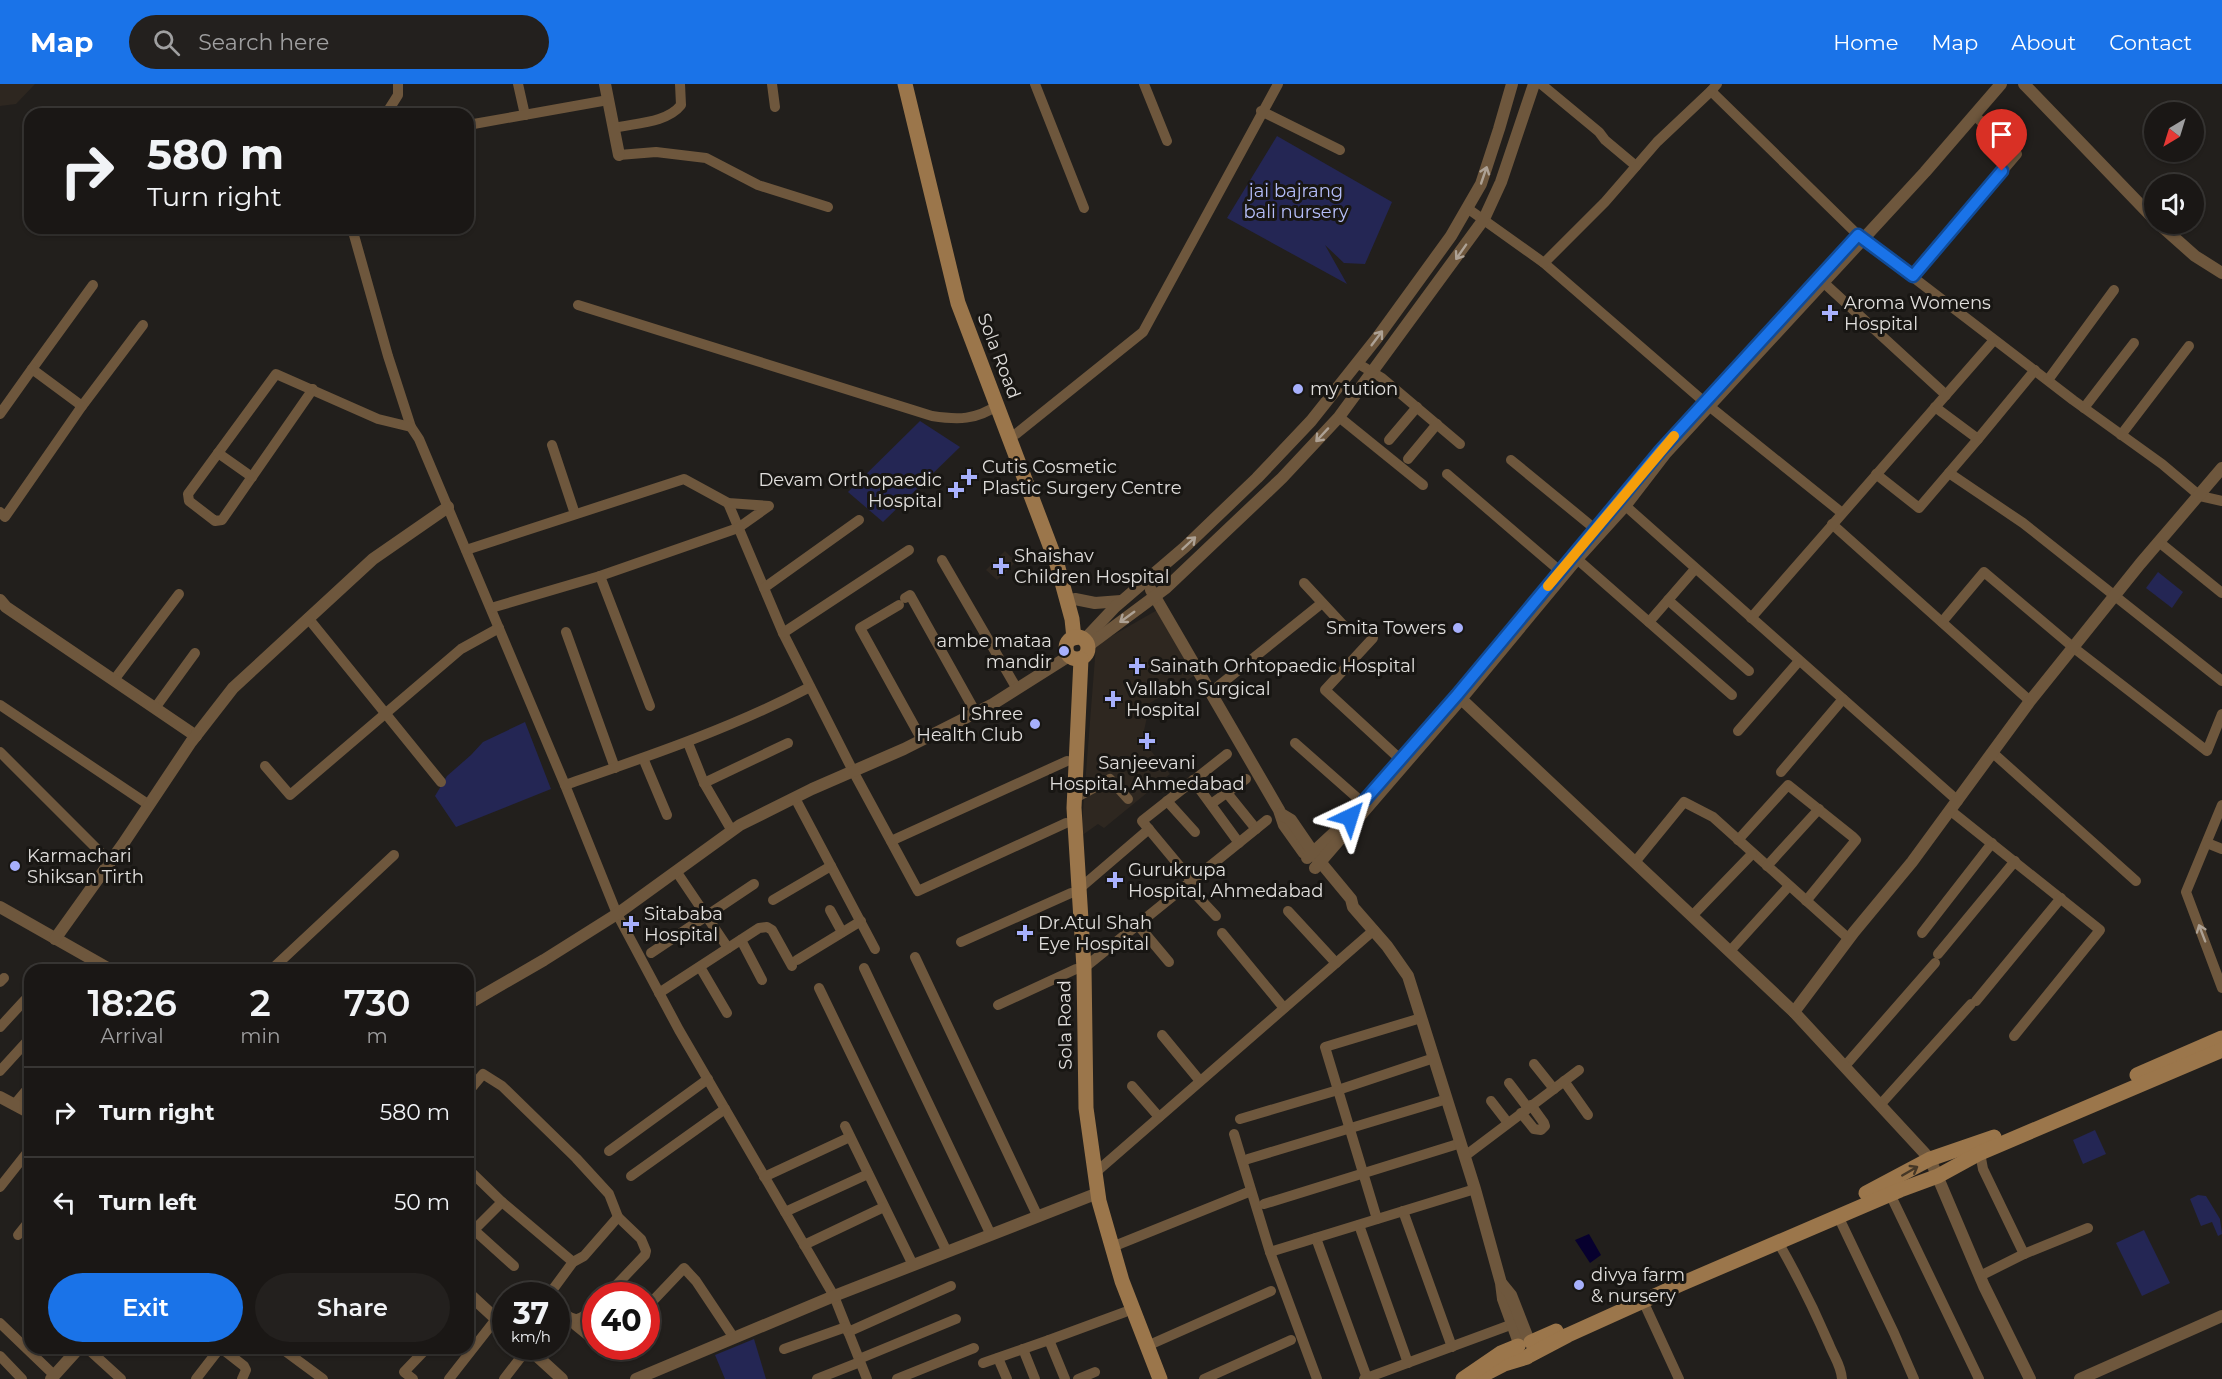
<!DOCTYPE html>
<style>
body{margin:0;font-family:Montserrat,sans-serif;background:#23201e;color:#f1f3f6;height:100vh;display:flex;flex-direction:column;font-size:22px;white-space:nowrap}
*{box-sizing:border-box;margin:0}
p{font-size:20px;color:#9f9fa0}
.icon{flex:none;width:33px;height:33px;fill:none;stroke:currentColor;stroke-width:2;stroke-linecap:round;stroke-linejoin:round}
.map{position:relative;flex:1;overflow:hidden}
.side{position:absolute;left:24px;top:880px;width:450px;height:390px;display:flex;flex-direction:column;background:#1a1715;border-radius:18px;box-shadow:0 2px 4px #0004,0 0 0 2px #383634}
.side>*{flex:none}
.banner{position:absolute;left:24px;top:24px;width:450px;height:126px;border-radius:18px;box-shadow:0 2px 4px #0004,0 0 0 2px #383634;background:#1a1715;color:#f1f3f6;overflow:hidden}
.needle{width:39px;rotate:218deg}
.tools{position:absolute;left:2144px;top:18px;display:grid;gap:12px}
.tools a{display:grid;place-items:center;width:60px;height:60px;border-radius:50%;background:#1a1715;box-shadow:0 2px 4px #0004,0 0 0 2px #383634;font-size:30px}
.speed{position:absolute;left:492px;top:1198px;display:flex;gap:12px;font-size:30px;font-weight:700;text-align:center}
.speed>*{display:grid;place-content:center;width:78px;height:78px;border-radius:50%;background:#1a1715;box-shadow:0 2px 4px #0004,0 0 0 2px #383634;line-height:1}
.speed small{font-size:15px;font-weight:400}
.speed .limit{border:9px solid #d22;background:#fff;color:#111}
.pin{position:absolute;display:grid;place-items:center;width:51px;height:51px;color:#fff;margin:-62px -26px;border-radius:50% 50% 50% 0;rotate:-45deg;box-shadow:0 0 6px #0007}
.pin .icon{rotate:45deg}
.me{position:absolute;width:66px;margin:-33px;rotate:41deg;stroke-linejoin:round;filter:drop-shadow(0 0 4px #0008)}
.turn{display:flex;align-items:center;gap:21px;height:126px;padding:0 24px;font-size:27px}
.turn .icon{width:78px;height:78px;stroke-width:2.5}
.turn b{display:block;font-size:42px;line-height:51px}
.eta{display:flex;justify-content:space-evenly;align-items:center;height:102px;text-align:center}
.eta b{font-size:36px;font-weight:600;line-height:42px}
.cta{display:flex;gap:12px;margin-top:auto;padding:12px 24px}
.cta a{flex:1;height:69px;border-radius:36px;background:#1a73e8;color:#fff;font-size:24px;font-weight:600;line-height:69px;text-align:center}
.cta a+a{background:#23201e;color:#f1f3f6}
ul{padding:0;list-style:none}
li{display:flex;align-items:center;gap:18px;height:90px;padding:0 24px;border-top:2px solid #383634}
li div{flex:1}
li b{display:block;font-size:22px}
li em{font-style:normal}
header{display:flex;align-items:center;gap:36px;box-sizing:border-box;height:84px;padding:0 30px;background:#1a73e8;color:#fff}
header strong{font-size:28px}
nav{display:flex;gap:33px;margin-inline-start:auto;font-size:21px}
.search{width:420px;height:54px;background:#23201e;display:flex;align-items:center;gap:15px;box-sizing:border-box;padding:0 21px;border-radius:33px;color:#9f9fa0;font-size:22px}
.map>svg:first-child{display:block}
.built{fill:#2e2720}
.green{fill:#242654}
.water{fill:#07002e}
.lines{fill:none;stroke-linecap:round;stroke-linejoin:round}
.minor{stroke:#6e573d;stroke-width:10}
.tertiary{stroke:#6e573d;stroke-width:12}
.secondary{stroke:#9b764b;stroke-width:15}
.oneway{stroke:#ada194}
.oneway2{stroke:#463827}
.route-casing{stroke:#114b97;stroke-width:15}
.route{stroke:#1a73e8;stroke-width:10}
.slow{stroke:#f59e0b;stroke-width:10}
.poi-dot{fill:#a7b0fc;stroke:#181613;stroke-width:2}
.labels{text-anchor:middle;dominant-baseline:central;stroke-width:6;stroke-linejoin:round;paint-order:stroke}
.park-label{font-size:18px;fill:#b5bef9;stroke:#181613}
.poi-label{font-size:18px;fill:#e0dedc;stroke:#181613;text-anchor:start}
.street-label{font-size:18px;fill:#e0dedc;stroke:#181613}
</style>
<header>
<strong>Map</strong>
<div class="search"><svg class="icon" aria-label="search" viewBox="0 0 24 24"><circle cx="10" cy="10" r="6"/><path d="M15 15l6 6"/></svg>Search here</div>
<nav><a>Home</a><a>Map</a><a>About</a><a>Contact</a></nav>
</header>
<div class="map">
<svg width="2222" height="1295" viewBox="0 0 2222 1295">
<rect width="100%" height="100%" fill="#221f1c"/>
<!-- built -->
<g class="built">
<polygon points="0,0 35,0 16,20 0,22"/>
<polygon points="1005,467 1016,478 997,496 986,486"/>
<polygon points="1159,525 1197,590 1150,619 1142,656 1170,690 1104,744 1098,740 1081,752 1096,561"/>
</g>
<!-- green -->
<g class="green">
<polygon points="1277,52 1392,118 1365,180 1344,179 1325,161 1347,200 1227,134"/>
<polygon points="920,337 960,363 883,438 848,408"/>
<polygon points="2158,488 2183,508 2172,524 2146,504"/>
<polygon points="525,638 551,705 456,743 435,712 447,692 471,671 483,658"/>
<polygon points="2095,1046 2106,1070 2083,1080 2073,1056"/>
<polygon points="2198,1111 2206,1112 2220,1135 2222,1150 2218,1152 2212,1138 2201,1142 2190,1115"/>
<polygon points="2144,1146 2170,1199 2142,1212 2116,1159"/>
<polygon points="754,1255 766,1295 725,1295 715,1271"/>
</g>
<!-- water -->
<polygon class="water" points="1589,1150 1601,1171 1590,1179 1575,1156"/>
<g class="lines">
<!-- minor -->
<g class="minor">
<polyline points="518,0 525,31"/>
<polyline points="772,0 775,23"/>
<polyline points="1035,0 1084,124"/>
<polyline points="1144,0 1167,57"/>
<polyline points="1541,0 1599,48 1605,56 1636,82"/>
<polyline points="1717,0 1711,7 1858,151 2073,316 2162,380 2200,412 2222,417"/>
<polyline points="1261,27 1340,66"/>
<polyline points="386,30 398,11 398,0"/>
<polyline points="468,41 608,16"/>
<path d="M614,44C635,39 667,39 681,21L680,0"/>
<polyline points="619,71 656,68 706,74 758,101 828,123"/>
<polyline points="1467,124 1544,179 1709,322 1842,429"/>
<polyline points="352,144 388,272 411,343 419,355 565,701 617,830 679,946 834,1212 867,1295"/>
<polyline points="1544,179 1605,118 1657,58 1711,7"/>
<polyline points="1913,192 2017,70 1974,31"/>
<polyline points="1823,198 1946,311"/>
<path d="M578,221L932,332C958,336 976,336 998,321"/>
<polyline points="1357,279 1382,294 1460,360"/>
<polyline points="32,285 93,201"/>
<polyline points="2048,296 2114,206"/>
<polyline points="313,305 222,436 215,437 189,417 188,410 276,290 378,335 411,343"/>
<polyline points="82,322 143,241"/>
<polyline points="1935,323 1978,355 2035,286"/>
<polyline points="2084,324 2134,259"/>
<polyline points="0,330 32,285 82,322 5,433 0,428"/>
<polyline points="1339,333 1423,401"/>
<polyline points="1016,350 1143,248 1278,0"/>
<polyline points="2121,351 2189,262"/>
<polyline points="1389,356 1417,323"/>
<polyline points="552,361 575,430"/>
<polyline points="218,369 252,393"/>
<polyline points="1408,375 1437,340"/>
<polyline points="1511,376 1595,445"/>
<polyline points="1949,389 2023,439 2222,597"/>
<polyline points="1447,390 1560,487"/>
<polyline points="1876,390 1919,424 1978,355"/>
<polyline points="1620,417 1958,717"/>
<polyline points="728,419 783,549 853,687 918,807 1066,739"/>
<polyline points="1832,440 2030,617"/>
<polyline points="2159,458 2222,509"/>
<polyline points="466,466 684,395 728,419 769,422 738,444 600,492 491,524"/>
<polyline points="1577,475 1732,611"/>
<polyline points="942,476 1017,605"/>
<polyline points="600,492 650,622"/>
<polyline points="1304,499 1343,541"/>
<polyline points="764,504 859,436"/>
<polyline points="905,514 910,511 976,629"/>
<polyline points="1668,516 1749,587"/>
<polyline points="899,521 860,544 922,656"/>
<polyline points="308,534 441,698"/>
<polyline points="1751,534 1994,256"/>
<polyline points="1649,538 1695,485"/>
<polyline points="1942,538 1984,488 2074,564 2207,667 2222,630"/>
<polyline points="566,548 615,684"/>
<polyline points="783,549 909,466"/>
<polyline points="1373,554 1325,606 1401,676"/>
<polyline points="114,596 179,510"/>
<polyline points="1211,608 1322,519"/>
<polyline points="0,621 149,721"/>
<polyline points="155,624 195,569"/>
<polyline points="1738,647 1799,577"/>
<polyline points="688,659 704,699 732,747"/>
<polyline points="1295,659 1363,719"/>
<polyline points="0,668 109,777"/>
<polyline points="1993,669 2136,797"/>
<polyline points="643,674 667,731"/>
<polyline points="265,682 290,711 461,565 499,544"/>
<polyline points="1781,688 1843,615"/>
<polyline points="1193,696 1239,759"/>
<polyline points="704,699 788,659"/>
<path d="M565,701C649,672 732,644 810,603"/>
<polyline points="1227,709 1256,745"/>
<polyline points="795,714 875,865"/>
<polyline points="1075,714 1110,695 1128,715"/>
<polyline points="1167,717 1195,748"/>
<polyline points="1211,720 1246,695"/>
<polyline points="2222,721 2186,808 2222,904"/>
<polyline points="1951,727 2100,846 2014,952"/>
<polyline points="1738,756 1788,701 1853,753 1856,756 1806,817"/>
<polyline points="891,757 1067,677"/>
<polyline points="2207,759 2222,765"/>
<polyline points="1635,778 1684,718 1713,733 1849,855"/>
<polyline points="1767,782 1819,725"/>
<polyline points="676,787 728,864"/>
<polyline points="1192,797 1142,737 1227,670"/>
<polyline points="1187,801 1216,832"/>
<polyline points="1079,805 1149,745"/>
<polyline points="773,816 831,782"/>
<polyline points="830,826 842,848"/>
<polyline points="1288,827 1336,879"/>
<polyline points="1692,832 1752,770"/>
<polyline points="1138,841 1169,878"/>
<polyline points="1222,849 1284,924"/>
<polyline points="1922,849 1992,759"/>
<polyline points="741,856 762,896"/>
<polyline points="961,858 1071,809"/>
<polyline points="1730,867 1789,802"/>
<polyline points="651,869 754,800"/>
<polyline points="1938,870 2015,777"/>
<polyline points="915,873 1038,1133"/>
<polyline points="797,876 861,837"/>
<polyline points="700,883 727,929"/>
<polyline points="864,884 991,1151"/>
<polyline points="1084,884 1267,736"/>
<polyline points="271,886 394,771"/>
<polyline points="0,898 4,894"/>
<polyline points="819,904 947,1168"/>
<polyline points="659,909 759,844 767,843 772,846 792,882"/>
<polyline points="1976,917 2061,814"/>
<polyline points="998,921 1076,885"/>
<polyline points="0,943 25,916"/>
<polyline points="1162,951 1200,997"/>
<polyline points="1534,980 1554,1005"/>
<polyline points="1845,982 1935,879"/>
<polyline points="0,987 30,954"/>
<polyline points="1564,997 1588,1031"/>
<polyline points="1509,999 1528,1024"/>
<polyline points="1132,1002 1159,1033"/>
<polyline points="468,1008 483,990 502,1002 576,1074 609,1110 618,1133 641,1155 646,1167 645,1171 606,1212"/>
<polyline points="1491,1017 1508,1039"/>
<polyline points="14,1021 30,1002"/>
<polyline points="1880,1021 1971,920"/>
<polyline points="1521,1029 1534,1045 1541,1046 1545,1042 1544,1039 1531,1021"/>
<polyline points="1240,1035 1338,1006 1434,974"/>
<polyline points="845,1042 913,1181"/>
<polyline points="1234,1050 1270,1168 1317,1295"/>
<polyline points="609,1067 708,995"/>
<polyline points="1980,1069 1983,1085 2024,1170"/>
<polyline points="1465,1072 1579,986"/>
<polyline points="1248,1075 1447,1015"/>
<polyline points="468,1085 502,1118 573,1178"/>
<polyline points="1095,1089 1374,846"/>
<polyline points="631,1092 725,1025"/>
<polyline points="764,1093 850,1053"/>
<polyline points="0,1103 30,1065"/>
<polyline points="1890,1110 1979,1295"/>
<polyline points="502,1118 474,1146 514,1182"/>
<polyline points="1264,1120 1461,1059"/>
<polyline points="1403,1127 1452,1263"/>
<polyline points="785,1128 868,1090"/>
<polyline points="1838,1132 1894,1249 1914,1295"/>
<polyline points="1377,1135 1325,963 1421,934"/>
<polyline points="1359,1141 1408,1279"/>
<polyline points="18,1151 30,1136"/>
<polyline points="1316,1154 1367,1294"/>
<path d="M1778,1158C1797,1191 1814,1225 1829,1260C1834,1273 1841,1281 1842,1295"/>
<polyline points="804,1161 884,1123"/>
<polyline points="1112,1163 1251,1107"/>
<polyline points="1270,1168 1475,1105"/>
<polyline points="1980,1192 2024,1170 2088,1144"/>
<polyline points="548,1212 573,1178 584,1172 618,1133"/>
<polyline points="1643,1217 1679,1295"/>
<path d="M556,1223C575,1239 578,1239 596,1222"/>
<polyline points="646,1224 684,1184 696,1197 734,1254"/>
<polyline points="576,1236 575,1241 596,1258"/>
<polyline points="0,1239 54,1291"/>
<polyline points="848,1248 951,1202"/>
<polyline points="1049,1256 1125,1228"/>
<polyline points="1147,1262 1271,1207"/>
<polyline points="601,1263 606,1267 609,1263"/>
<polyline points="87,1264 121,1295"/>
<polyline points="221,1264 244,1282 246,1286 242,1295"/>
<polyline points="281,1264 323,1295"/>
<polyline points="784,1265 846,1243"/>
<polyline points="1023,1265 1035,1295"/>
<polyline points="0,1272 22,1295"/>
<polyline points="998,1274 1007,1295"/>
<polyline points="859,1275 956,1235"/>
<polyline points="983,1279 1049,1256 1065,1295"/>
<polyline points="196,1295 220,1264"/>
<polyline points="413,1295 404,1288 427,1264"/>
<polyline points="449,1295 496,1235"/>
<polyline points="504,1295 528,1264"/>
<polyline points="817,1295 860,1278"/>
<polyline points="897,1295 974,1264"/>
<polyline points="1078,1295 1095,1288"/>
<polyline points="1204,1295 1291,1256"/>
<polyline points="1364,1295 1513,1240"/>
</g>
<!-- tertiary -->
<g class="tertiary">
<polyline points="605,0 619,71"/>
<polyline points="2024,0 2154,135"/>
<polyline points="2159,140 2195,172 2222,189"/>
<polyline points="1151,506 1279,726 1284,741 1304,769"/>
<polyline points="1075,515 1095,519 1121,517"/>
<polyline points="0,516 6,523 196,652"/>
<polyline points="1084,556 1115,523 1185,463 1257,394 1311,337 1377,254 1451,152 1481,100 1499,45 1512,0"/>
<polyline points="1088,562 1166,504 1282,394 1339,333 1484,135 1501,98 1534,0"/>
<polyline points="1457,611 1794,928 1930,1075 1984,1202 2030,1295"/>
<polyline points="1281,730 1291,736 1317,774 1351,815 1353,823 1387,862 1408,892 1475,1105 1501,1199 1503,1215 1519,1259"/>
<polyline points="1307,774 1350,734"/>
<polyline points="1315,784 1461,615 1577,475 1625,422 1665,370 1925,88 2001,0"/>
<polyline points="0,823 111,886"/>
<polyline points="55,855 123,760 191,658 233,604 373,475 448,423"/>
<polyline points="468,920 544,876 617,830 740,741 812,705 904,665 993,620 1069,572"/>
<polyline points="1794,928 1854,848 1912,778 2030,617 2140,480 2222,384"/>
<polyline points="0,1013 30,1029"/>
<polyline points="1502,1200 1511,1211 1529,1257"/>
<polyline points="468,1209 506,1244"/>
<polyline points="527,1263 562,1295"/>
<polyline points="51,1295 79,1264"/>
<polyline points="636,1295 834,1212 1098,1109"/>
<polyline points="2080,1295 2222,1232"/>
</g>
<!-- secondary -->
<g class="secondary">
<polyline points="905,0 958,219 1057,480 1072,535 1074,554"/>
<circle cx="1077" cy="564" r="11"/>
<polyline points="1081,575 1074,724 1084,884 1086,1024 1099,1117 1122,1197 1160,1295"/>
<polyline points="2137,991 2222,954"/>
<polyline points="1866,1109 1930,1075 1994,1053"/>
<polyline points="1531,1258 1556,1247"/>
<polyline points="1530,1271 1568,1251 1681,1200 1900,1106 1938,1092 1980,1069 2222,966"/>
<polyline points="1481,1292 1504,1280 1527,1273"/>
<polyline points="1463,1295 1501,1269 1518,1262"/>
</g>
</g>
<!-- one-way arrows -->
<defs><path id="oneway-shaft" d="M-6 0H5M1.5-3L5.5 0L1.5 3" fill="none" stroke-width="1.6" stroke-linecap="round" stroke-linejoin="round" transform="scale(1.5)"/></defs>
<g class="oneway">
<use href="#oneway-shaft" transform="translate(1484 91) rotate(-71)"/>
<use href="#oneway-shaft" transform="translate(1461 168) rotate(125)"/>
<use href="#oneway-shaft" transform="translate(1377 254) rotate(-53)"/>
<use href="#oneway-shaft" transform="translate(1322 351) rotate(133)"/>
<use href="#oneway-shaft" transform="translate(1189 459) rotate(-43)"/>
<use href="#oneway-shaft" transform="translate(1127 533) rotate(144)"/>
<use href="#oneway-shaft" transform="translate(2202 849) rotate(-111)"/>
</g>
<use class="oneway2" href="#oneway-shaft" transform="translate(1910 1087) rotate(-30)"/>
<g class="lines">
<defs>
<polyline id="route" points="1350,733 1457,611 1661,366 1858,151 1913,192 2002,87"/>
</defs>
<!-- route casing -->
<use href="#route" class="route-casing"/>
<!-- route -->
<use href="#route" class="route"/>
<!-- slow -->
<polyline class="slow" points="1548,502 1674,352"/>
</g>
<!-- markers -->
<g class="poi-dot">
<path d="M1827 220h6v6h6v6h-6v6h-6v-6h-6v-6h6z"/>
<circle cx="1298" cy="305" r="6"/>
<path d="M966 384h6v6h6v6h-6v6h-6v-6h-6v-6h6z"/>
<path d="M953 397h6v6h6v6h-6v6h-6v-6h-6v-6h6z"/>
<path d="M998 473h6v6h6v6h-6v6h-6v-6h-6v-6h6z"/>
<circle cx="1458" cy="544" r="6"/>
<circle cx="1064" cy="567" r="6"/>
<path d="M1134 573h6v6h6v6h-6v6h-6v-6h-6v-6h6z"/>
<path d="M1110 606h6v6h6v6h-6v6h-6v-6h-6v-6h6z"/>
<circle cx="1035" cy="640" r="6"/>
<path d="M1144 648h6v6h6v6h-6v6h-6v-6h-6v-6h6z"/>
<circle cx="15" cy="782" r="6"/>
<path d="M1112 787h6v6h6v6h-6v6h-6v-6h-6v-6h6z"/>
<path d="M628 831h6v6h6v6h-6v6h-6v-6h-6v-6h6z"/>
<path d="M1022 840h6v6h6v6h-6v6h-6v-6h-6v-6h6z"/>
<circle cx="1579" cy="1201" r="6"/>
</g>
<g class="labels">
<!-- park labels -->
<g class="park-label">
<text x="1296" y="107">jai bajrang<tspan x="1296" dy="21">bali nursery</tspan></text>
</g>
<!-- poi labels -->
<g class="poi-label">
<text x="1844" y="219">Aroma Womens<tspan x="1844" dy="21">Hospital</tspan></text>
<text x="1310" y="305">my tution</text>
<text x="982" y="383">Cutis Cosmetic<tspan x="982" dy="21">Plastic Surgery Centre</tspan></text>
<text x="942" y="396" text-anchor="end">Devam Orthopaedic<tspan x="942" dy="21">Hospital</tspan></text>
<text x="1014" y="472">Shaishav<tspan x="1014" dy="21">Children Hospital</tspan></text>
<text x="1446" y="544" text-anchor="end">Smita Towers</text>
<text x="1052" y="557" text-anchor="end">ambe mataa<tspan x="1052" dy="21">mandir</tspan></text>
<text x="1150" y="582">Sainath Orhtopaedic Hospital</text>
<text x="1126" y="605">Vallabh Surgical<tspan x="1126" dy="21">Hospital</tspan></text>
<text x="1023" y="630" text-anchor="end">I Shree<tspan x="1023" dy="21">Health Club</tspan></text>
<text x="1147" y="679" text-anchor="middle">Sanjeevani<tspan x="1147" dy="21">Hospital, Ahmedabad</tspan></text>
<text x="27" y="772">Karmachari<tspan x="27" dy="21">Shiksan Tirth</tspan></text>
<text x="1128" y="786">Gurukrupa<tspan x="1128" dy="21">Hospital, Ahmedabad</tspan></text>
<text x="644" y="830">Sitababa<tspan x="644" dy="21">Hospital</tspan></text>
<text x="1038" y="839">Dr.Atul Shah<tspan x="1038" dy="21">Eye Hospital</tspan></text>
<text x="1591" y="1191">divya farm<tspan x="1591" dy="21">&amp; nursery</tspan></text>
</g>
<!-- street labels -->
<g class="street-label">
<text transform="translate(999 272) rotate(69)">Sola Road</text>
<text transform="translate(1065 941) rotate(-91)">Sola Road</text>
</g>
</g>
</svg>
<div class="tools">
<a><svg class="needle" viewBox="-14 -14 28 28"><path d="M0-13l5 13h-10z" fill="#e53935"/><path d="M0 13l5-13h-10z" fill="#9f9fa0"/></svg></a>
<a><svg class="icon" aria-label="sound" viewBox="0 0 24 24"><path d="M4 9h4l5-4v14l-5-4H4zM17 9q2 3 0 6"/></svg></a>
</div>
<div class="speed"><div>37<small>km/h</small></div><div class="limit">40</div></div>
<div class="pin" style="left:2002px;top:87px;background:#d93025"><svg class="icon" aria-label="arrive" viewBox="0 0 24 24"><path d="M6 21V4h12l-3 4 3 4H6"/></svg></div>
<svg class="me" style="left:1350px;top:733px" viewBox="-20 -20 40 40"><path d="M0-17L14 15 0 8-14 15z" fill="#1a73e8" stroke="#fff" stroke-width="4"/></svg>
<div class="banner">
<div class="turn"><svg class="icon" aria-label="right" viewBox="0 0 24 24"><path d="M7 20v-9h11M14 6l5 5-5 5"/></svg><div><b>580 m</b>Turn right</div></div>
</div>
<section class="side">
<div class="eta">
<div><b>18:26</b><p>Arrival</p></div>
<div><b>2</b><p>min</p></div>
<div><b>730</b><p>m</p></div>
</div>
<ul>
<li><svg class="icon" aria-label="right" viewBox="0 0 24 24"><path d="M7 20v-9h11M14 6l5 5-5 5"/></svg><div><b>Turn right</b></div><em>580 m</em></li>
<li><svg class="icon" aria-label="left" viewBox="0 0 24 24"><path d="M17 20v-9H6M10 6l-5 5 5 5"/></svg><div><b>Turn left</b></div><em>50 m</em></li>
</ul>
<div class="cta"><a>Exit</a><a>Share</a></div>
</section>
</div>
